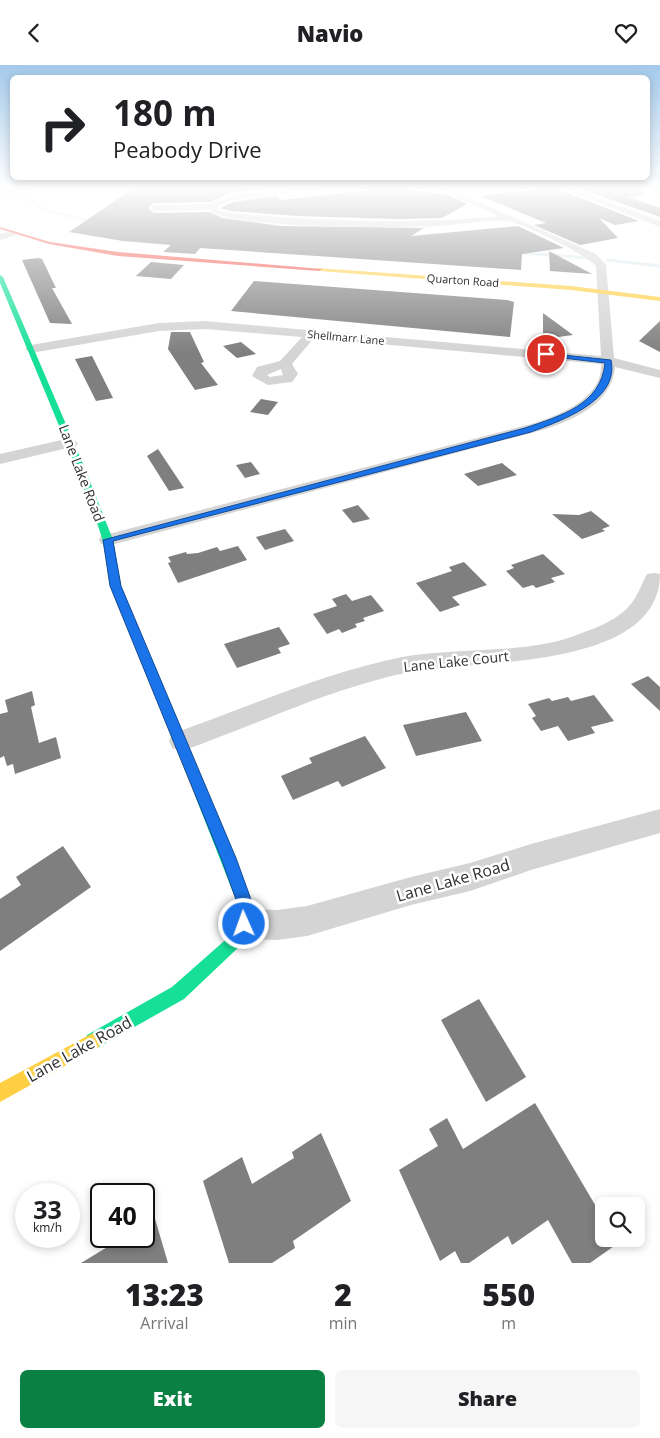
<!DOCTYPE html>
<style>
body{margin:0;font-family:"Open Sans",sans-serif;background:#f6f6f6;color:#202124;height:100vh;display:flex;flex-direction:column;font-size:19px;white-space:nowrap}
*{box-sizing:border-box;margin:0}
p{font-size:16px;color:#757577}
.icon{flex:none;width:28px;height:28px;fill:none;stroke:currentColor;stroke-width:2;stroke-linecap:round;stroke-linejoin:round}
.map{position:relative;height:1198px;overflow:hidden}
.drawer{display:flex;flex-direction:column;background:#fff;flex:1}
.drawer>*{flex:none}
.banner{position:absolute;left:10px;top:10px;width:640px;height:105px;border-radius:8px;box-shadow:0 2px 8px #0003;background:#fff;color:#202124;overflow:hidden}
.tools{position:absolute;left:595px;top:1132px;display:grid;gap:10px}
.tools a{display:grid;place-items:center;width:50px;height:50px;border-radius:8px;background:#fff;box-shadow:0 2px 8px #0003;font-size:25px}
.speed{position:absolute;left:15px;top:1118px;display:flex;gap:10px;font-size:25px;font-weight:700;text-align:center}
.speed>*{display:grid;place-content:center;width:65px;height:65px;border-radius:50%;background:#fff;box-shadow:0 2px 8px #0003;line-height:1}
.speed small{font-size:12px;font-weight:400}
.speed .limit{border:2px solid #111;border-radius:8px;background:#fff;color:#111}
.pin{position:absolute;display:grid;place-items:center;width:42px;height:42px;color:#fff;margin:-21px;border:2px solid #fff;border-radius:50%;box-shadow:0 1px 5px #0007}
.me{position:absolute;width:55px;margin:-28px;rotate:358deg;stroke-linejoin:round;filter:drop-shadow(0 0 4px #0008)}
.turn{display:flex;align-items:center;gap:18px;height:105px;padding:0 20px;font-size:22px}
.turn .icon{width:65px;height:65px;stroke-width:2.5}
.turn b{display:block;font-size:35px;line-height:42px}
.eta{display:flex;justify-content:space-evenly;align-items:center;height:85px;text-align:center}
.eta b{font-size:30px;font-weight:800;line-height:35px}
.action{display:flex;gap:10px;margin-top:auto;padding:10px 20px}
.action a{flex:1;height:58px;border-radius:8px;background:#0b8043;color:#fff;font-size:20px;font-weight:800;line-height:58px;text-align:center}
.action a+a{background:#f6f6f6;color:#202124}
header{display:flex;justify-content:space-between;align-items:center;height:65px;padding:0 20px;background:#fff;font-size:22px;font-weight:800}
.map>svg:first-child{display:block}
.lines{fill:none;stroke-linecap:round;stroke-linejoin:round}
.stream-far1{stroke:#dde9ef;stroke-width:2.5}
.stream{stroke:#dde9ef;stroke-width:3}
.building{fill:#7f7f7f}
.street{fill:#d4d4d4;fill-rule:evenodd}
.fast{fill:#16e098;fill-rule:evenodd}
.slow{fill:#ffcf43;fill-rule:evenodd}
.jam{fill:#f24e42;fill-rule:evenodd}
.route{fill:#1a73e8;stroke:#114b97}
.labels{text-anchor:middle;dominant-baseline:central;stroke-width:5;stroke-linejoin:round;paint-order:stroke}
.far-street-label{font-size:11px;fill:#2f2f2f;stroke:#fff}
.street-label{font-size:14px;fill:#2f2f2f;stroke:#fff}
.near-street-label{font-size:16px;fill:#2f2f2f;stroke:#fff}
</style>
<header><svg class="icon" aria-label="back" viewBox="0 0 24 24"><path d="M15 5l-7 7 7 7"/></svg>Navio<svg class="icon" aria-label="heart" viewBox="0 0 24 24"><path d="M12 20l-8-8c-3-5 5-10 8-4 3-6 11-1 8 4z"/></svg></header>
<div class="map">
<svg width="660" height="1198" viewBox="0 0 660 1198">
<rect width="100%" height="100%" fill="#fff"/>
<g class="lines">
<!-- stream-far1 -->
<g class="stream-far1">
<polyline points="5,132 22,131 47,145 93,157"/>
<polyline points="519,188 557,191"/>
</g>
<!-- stream -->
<g class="stream">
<polyline points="539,189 589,193"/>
<polyline points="608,195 660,201"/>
</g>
</g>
<!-- building -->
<g class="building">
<polygon points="137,121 261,121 265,124 231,128 210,137 154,138 148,143 154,148 210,147 222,153 281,161 424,163 411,171 518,161 564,183 522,189 521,205 200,183 195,189 163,187 171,180 123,176 69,167"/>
<polygon points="381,121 448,130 467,139 442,153 398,154 298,151 231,146 220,143 233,137 276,131 281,135 370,125"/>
<polygon points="572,121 642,121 643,130 628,132 660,143 660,152"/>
<polygon points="555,122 555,123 639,156 615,160 599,153 618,173 580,180 534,160 546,158 481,131"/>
<polygon points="549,186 592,209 550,206"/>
<polygon points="38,193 42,194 56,223 52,223 72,259 50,258 22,195"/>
<polygon points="151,197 184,200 171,214 136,211"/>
<polygon points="254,216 507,235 514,237 510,272 231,246"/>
<polygon points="543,248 573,270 543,274"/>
<polygon points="660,256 660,287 639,276"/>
<polygon points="171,267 190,267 204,297 201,298 218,320 195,325 168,284"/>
<polygon points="241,277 256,289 237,293 223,281"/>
<polygon points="92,291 113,333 96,336 75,294"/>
<polygon points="261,334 278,337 268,350 250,347"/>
<polygon points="158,384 184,423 169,426 147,391"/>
<polygon points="251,397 260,409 245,413 236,400"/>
<polygon points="502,398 517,410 478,421 464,409"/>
<polygon points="358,440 370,454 353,458 342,445"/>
<polygon points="591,446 610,461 602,464 605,466 582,474 552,449 579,450"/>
<polygon points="285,464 294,476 265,485 256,472"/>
<polygon points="238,481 247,495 178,518 168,498 171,497 168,492 186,487 187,489 198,488 217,482 220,486"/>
<polygon points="543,489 565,509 551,513 555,517 536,523 533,520 523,523 506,506 514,503 511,500"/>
<polygon points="464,497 487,520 452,532 460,540 440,547 416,518 452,506 449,502"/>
<polygon points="346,529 352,536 371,530 384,546 363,553 365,556 355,559 357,562 342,568 339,564 327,569 313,549 337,541 332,534"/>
<polygon points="279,562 290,579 278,583 281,588 237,603 224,579"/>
<polygon points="648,611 660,622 660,646 631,619"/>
<polygon points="32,626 35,640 31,642 39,678 56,672 61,693 15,709 13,699 7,701 4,691 0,693 0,649 8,647 5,635"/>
<polygon points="594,630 614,656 591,662 595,668 568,676 558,661 541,666 532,653 536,651 528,639 549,633 552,636 568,632 571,636"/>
<polygon points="466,647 482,676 416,691 403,660"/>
<polygon points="365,671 386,703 342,722 338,716 293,735 281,711 312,698 309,693"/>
<polygon points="63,781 91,822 0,886 0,834 21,820 16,812"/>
<polygon points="479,934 526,1012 486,1037 441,955"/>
<polygon points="535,1038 604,1155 604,1174 624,1174 590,1198 572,1198 548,1155 512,1180 508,1171 469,1198 461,1198 455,1186 440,1196 399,1105 438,1081 429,1064 447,1053 463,1084"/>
<polygon points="321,1068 351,1136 293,1176 295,1183 272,1198 229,1198 203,1116 242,1092 252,1119 294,1093 292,1087"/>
<polygon points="144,1130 148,1130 168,1198 81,1198 114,1178 113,1171 144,1171"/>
</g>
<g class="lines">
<!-- street -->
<g class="street">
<path d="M308,121H332L328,123L232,135L217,142L219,145L231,148C320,156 409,160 498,151L432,121H443L596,189L606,200L614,293L660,305V313L615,302C612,338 575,354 546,364L115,479H101L99,475L101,471L535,358C561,349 603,333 601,299L314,273L292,299L298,309L292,317L268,320L252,311L257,302L280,296L302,272L205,264L159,266L31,288L25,284L31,280L159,258L205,256L601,291L596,201C585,189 524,159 508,156C496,154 455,160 439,161C407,163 225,164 210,145L154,146L150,143L154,140L210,139L231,130ZM281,304L283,310L270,312L267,310Z"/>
<polygon points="556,121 567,121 660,156 660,162"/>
<polygon points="13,165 18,168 16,170 0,175 0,169"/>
<polygon points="70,373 78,378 76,381 0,399 0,389"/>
<path d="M654,508L660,509C660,601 490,596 428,604C410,606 391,611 373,616C307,634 246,664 181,686L172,683L169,676L172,669C248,642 323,608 402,592C459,582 531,590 582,568C599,562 623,552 633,536C639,528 642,518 647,509Z"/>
<polygon points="660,744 660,768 531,805 470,826 411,840 307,871 277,875 244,874 233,870 229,859 233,848 244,844 277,845 307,841 411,812 470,798 531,779"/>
</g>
<!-- fast -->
<g class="fast">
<path d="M0,210L3,212L86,406L113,475L121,521L131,546L130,549H122C107,521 109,490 98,461C68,379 33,299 0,218Z"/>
<polygon points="201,722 206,724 208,728 252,840 252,859 241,880 184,934 99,982 93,984 87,982 85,976 87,970 172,922 231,870 236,858 238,840 194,728 196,724"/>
</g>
<!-- slow -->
<g class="slow">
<polygon points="41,121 53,121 0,128 0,126"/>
<polygon points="317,203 571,221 660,232 660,236 571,225 319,206"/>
<polygon points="126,542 131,546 208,728 206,732 201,734 196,732 194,728 121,546"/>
<polygon points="93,968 99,970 101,976 99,982 0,1037 0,1018"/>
</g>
<!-- jam -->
<polygon class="jam" points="0,162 50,177 118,187 322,204 319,206 118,191 49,179 0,164"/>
</g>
<!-- sky -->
<linearGradient id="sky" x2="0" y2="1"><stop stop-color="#a3c9eb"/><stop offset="0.42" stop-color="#fff"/><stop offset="1" stop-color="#fff" stop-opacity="0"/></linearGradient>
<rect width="660" height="289" fill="url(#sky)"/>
<!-- route -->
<path class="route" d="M544,288L611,295C620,336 560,356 531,367L113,476L121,521L236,793L253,840L250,864L244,866L239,864L237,859L238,840L221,793L110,521L103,475L525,363C560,351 601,340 605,298L546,291Z"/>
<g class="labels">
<!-- far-street labels -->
<g class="far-street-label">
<text transform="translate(463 215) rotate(4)">Quarton Road</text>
<text transform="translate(346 272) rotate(5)">Shellmarr Lane</text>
</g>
<!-- street labels -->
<g class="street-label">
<text transform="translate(82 408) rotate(69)">Lane Lake Road</text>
<text transform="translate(456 596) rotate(-6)">Lane Lake Court</text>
</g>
<!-- near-street labels -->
<g class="near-street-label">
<text transform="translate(453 815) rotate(-16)">Lane Lake Road</text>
<text transform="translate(79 984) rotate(-29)">Lane Lake Road</text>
</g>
</g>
</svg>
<div class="tools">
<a><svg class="icon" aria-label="search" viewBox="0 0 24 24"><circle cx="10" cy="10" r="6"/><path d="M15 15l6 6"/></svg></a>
</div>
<div class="speed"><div>33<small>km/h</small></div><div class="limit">40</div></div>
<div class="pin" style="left:546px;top:289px;background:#d93025"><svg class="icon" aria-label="arrive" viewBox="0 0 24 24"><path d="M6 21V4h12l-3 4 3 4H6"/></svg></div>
<svg class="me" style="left:244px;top:859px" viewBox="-20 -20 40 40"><circle r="17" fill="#1a73e8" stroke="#fff" stroke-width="3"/><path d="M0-11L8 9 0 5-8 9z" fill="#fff"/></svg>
<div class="banner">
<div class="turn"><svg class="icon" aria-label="right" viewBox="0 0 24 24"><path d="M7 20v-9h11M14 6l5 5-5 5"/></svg><div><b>180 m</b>Peabody Drive</div></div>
</div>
</div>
<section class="drawer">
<div class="eta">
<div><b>13:23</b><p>Arrival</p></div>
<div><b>2</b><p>min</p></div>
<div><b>550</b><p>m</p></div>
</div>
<div class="action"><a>Exit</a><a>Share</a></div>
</section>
